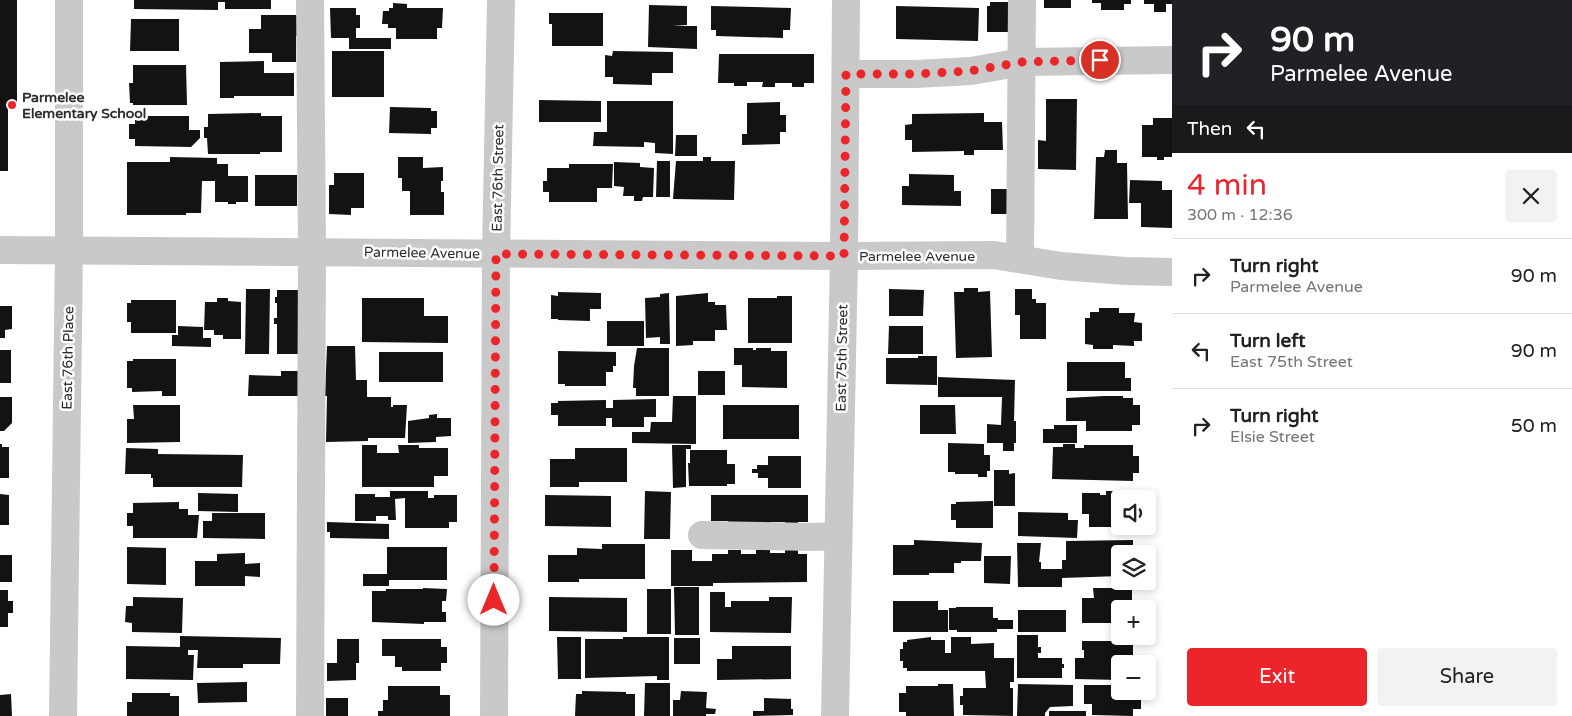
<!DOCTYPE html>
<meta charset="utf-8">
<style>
body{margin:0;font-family:"Varela Round",sans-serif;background:#f2f2f2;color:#202124;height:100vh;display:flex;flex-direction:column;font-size:19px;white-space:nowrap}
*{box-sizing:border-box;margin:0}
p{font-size:16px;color:#757577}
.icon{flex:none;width:28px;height:28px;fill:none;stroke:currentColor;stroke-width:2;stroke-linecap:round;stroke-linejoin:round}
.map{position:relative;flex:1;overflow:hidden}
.sheet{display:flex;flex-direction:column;background:#fff;width:400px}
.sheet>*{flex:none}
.top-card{background:#202124;color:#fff;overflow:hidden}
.controls{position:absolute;left:1111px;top:490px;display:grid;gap:10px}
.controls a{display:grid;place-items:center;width:45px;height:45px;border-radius:5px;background:#fff;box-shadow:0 2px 8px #0003;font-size:25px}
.pin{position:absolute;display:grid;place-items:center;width:42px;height:42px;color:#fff;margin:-21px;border:2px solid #fff;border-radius:50%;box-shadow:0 1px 5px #0007}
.me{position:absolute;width:55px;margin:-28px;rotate:0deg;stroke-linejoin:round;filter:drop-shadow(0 0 4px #0008)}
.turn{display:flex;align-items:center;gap:18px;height:105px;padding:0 15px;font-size:22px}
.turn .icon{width:65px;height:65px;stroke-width:2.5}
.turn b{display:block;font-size:35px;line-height:42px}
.then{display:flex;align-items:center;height:48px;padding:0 15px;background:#0003;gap:10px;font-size:19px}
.round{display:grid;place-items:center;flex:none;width:52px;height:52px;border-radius:5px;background:#f2f2f2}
.head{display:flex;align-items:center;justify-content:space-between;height:85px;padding:0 15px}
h1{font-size:30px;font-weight:600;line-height:38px;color:#eb252a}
.action{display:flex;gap:10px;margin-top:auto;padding:10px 15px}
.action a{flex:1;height:58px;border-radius:5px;background:#eb252a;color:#fff;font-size:20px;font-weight:600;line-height:58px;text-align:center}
.action a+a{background:#f2f2f2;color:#202124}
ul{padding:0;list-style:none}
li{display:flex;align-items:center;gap:15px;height:75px;padding:0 15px;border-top:1px solid #e0e0e0}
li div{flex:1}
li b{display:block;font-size:19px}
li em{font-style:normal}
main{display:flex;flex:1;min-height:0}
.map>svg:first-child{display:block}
.building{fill:#131313}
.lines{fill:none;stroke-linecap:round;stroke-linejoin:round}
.minor{stroke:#c9c9c9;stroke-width:28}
.route{stroke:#eb252a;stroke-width:9;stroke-dasharray:0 16.2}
.poi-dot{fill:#eb252a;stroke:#fff;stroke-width:2}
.labels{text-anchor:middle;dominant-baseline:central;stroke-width:5;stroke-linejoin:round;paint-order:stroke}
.poi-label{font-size:14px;font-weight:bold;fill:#2c2c2c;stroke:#fff;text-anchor:start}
.street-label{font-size:14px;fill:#2c2c2c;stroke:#fff}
</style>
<main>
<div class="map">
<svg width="1172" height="716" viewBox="0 0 1172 716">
<rect width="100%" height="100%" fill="#fff"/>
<!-- building -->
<g class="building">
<polygon points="0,0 17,0 17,102 8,102 8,171 0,171"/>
<polygon points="134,0 271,0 271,9 225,9 225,2 218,2 218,10 134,9"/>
<rect x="1044" y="0" width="27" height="8"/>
<polygon points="1092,0 1131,0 1131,4 1124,4 1124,10 1101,10 1101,3 1092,3"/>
<polygon points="1144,0 1172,0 1172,4 1166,4 1166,12 1154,12 1154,4 1144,4"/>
<polygon points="990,2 1015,2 1015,32 987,32 987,6 990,6"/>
<polygon points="393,3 407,4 407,8 443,8 442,28 437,28 437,39 396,39 396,28 388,28 388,24 382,24 383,11 389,11 389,8 393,8"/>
<polygon points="649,5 687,6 687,25 673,26 697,26 697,49 648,47"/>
<polygon points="711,6 791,8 790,30 783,30 783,38 716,36 716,30 711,30"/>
<polygon points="896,6 979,8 978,41 896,39"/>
<polygon points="330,8 356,8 356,15 360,15 360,28 356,28 356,38 391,38 391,49 349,49 349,38 331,38"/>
<polygon points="549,13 603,13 603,46 552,46 552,24 549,24"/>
<polygon points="261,15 300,15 300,36 296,36 296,62 272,62 272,53 249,53 249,29 261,29"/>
<polygon points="131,19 179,19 179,51 130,51"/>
<rect x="332" y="51" width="52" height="46"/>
<polygon points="613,51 673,52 673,73 652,73 652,85 613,84 613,77 605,77 605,55 612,56"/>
<polygon points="719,54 814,54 814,83 804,83 804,87 792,87 792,83 775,83 775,87 762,87 763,82 747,82 747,86 734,86 734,83 718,83"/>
<polygon points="264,61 264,73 294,73 294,96 234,96 234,98 220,98 220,62"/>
<polygon points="133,65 186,65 187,105 133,105 133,103 130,103 129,83 133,83"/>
<polygon points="1046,99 1077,99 1076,170 1038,169 1038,140 1046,141"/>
<polygon points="539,100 601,101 601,122 539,122"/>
<polygon points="607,101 673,101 673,154 655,153 655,143 644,142 644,147 593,146 594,132 607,132"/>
<polygon points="780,102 780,115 786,115 786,132 780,132 780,144 742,145 742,134 747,134 747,103"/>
<polygon points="390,107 431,108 431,111 437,111 437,128 431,128 431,134 389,133"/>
<polygon points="261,113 261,116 282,116 282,152 260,152 260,154 208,154 207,138 204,138 204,127 208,127 208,114"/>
<polygon points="984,113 984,122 1002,122 1003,150 974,150 974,155 964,155 964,151 912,152 912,140 905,140 905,125 912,124 912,114"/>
<polygon points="135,116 189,116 189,130 200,130 200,138 191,147 135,146 135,139 129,139 129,124 135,124"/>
<polygon points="1153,118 1172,118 1172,157 1164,157 1164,160 1157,160 1157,157 1142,157 1142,125 1153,125"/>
<polygon points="676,135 697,135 697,156 675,156"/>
<polygon points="1105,150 1117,150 1117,163 1127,163 1128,219 1094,219 1096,157 1104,157"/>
<polygon points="170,157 217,158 217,164 228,164 228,176 248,176 248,202 236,202 236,204 228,204 228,202 215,202 215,181 202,181 201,213 186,213 186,215 127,215 127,162 170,162"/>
<polygon points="398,157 423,157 423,168 443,167 443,181 441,181 441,192 444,192 444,215 410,215 410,191 402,191 402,178 398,178"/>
<polygon points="703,157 711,157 711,161 735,161 734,200 673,199 676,161 703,161"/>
<polygon points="657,161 670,161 670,197 656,197"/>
<polygon points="614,162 640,163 640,167 654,168 653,197 643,197 642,201 634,201 634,196 623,196 624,187 614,186"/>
<polygon points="569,164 613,164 612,188 597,188 597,202 549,202 549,192 543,192 543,181 547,181 547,168 569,168"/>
<polygon points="334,173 364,173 364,208 351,208 351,215 329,214 329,185 334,185"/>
<polygon points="909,174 954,175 954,191 961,191 961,206 902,205 902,186 909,186"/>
<rect x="255" y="175" width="42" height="31"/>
<polygon points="1130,180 1162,181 1162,190 1172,190 1172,228 1141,227 1141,203 1129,203"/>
<rect x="991" y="189" width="26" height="25"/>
<polygon points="964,288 978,288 978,292 990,291 992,357 956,358 954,292 964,292"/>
<polygon points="246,289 270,289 269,354 245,354"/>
<polygon points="889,289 924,290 923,316 889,316"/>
<polygon points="1015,289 1032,289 1032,299 1036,299 1036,303 1046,303 1046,339 1020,339 1020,315 1015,315"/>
<polygon points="277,290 301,290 301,354 277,354 277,324 274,324 274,318 277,318 277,303 275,303 275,297 277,297"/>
<polygon points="558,292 601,293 601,309 590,309 590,321 558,320 558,319 551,319 551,295 558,296"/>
<polygon points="669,293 670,344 660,344 660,337 646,338 645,298 660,297 660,294"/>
<polygon points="708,293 708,302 715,302 715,305 726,305 727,330 715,330 715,341 693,341 693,345 676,346 676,296"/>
<polygon points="777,296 792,296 792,343 748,343 748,298 777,298"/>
<polygon points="217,298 228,298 228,301 241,302 241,339 223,339 223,335 214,335 214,330 204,330 205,302 217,302"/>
<polygon points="362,298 424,298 424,316 448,316 448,343 362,342"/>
<polygon points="131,300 176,300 176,333 131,333 131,322 127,322 127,303 131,303"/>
<polygon points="0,306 12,306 12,329 5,330 5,338 0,338"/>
<polygon points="1099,308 1119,308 1119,313 1135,313 1134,322 1142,323 1142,341 1134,341 1134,346 1113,345 1113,349 1093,349 1093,345 1085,344 1085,318 1090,318 1090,312 1099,312"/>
<rect x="607" y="321" width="37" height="25"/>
<polygon points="178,326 203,327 203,338 211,338 211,347 172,346 172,335 178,335"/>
<polygon points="889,326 923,326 923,354 888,354"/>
<polygon points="327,346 355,346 356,380 367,380 367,397 391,397 391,407 393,407 393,405 407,405 405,438 368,438 368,441 326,442 327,396 325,396"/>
<polygon points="637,348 669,348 669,396 636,396 636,388 633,388 634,366"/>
<polygon points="734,348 753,348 753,350 756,350 756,348 771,348 771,351 787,351 787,388 742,387 742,365 734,365"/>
<rect x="0" y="350" width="11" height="33"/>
<polygon points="558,351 616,352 616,366 613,366 613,372 606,372 606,386 565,386 565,384 558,384"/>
<rect x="379" y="352" width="64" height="30"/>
<polygon points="918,356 937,356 937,385 886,384 886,358 918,358"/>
<polygon points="133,359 176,359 176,396 162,396 162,391 132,392 132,388 127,388 127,361 133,361"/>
<polygon points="1067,362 1125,362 1125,378 1131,378 1131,391 1067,391"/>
<polygon points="281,371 301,371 301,396 248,396 249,375 281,376"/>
<rect x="698" y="371" width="27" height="24"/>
<polygon points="938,377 1015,380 1014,421 1016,421 1016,443 1014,443 1014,451 1003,451 1003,443 987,443 987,424 1001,425 1002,397 938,397"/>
<polygon points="673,396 696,396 696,444 632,443 632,432 650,432 651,422 672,422"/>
<polygon points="1104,396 1123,396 1123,398 1133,398 1133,405 1140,405 1140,425 1132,425 1132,431 1086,431 1086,421 1066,421 1066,398"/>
<polygon points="0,397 12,397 12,423 4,431 0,431"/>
<polygon points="656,399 656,417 644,417 644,427 612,427 612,418 606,418 606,426 558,426 558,415 551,415 551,403 558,403 558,401 606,400 606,408 613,408 613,400"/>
<polygon points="133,405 180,405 180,442 127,443 127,419 134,419"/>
<rect x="723" y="405" width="76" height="34"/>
<polygon points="920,405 955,405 956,434 920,434"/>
<polygon points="437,414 437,418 451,418 451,436 436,437 436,442 408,443 408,421 429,418 429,415"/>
<polygon points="1054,425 1077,425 1077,443 1043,443 1043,429 1054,429"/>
<polygon points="948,443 984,444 984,455 990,455 990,471 987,471 987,477 978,477 978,474 955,474 955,472 948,472"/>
<polygon points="0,444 2,444 2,447 9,447 9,478 0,478"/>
<polygon points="1063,444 1075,444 1075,448 1084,448 1084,445 1133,445 1133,456 1139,456 1139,473 1133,473 1133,481 1052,479 1053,447 1063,447"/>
<polygon points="362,445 377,445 377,453 399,453 398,445 419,445 419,448 448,448 448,476 434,476 434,487 362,487"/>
<polygon points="672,445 691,445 691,449 686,449 686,487 673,488"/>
<polygon points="126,448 158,449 158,454 243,455 242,487 153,487 153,478 151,478 151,474 125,474"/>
<polygon points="575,448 627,448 627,482 579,482 579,487 550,487 550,459 575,459"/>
<polygon points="690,450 727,450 727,464 735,464 735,484 727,484 727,486 689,486 688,463 690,463"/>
<polygon points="768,456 801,456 801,488 768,488 768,478 758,478 758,473 752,473 752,469 757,469 757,465 768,465"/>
<polygon points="994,470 1009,470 1009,474 1015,473 1015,506 994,506"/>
<polygon points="390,491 428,491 428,498 434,498 434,495 457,495 457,522 449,522 449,528 405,528 405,498 395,499 396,520 388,520 388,516 376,516 376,521 355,521 355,494 375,494 375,497 390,497"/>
<polygon points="645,491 671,492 670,539 644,539"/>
<polygon points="1106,491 1123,491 1123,495 1132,495 1132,499 1120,499 1120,527 1089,527 1089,514 1082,514 1082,493 1100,493 1100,495 1106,495"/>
<polygon points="198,493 238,494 238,512 198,511"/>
<polygon points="0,494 9,495 9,525 0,525"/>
<polygon points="545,495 611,496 611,527 545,526"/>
<polygon points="711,495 808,495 808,522 798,522 798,526 785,526 785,522 770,522 770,526 757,526 757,522 741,522 741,526 728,526 728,521 711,521"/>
<polygon points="993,501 993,528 956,528 956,520 951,520 951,504 956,504 956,502"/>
<polygon points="179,502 179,509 188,509 188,515 199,515 197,538 133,538 133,526 127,526 127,513 133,513 133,503"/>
<polygon points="1018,512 1068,513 1068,520 1078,520 1077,538 1018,536"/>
<polygon points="212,513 265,513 265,539 203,538 203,521 212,521"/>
<polygon points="327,522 389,524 389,539 330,538 330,532 327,532"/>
<polygon points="914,540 982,543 981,561 961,561 961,563 954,563 954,573 929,573 929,575 893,575 893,545 914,545"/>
<polygon points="1133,540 1133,554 1120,554 1120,576 1062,578 1062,587 1018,587 1017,543 1041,543 1039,562 1041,562 1041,569 1062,569 1062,560 1066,560 1066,541"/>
<polygon points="602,544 645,544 645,579 579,579 579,582 548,582 548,555 577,555 577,548 602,549"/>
<polygon points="127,547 166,548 166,585 127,584"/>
<polygon points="387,547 447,547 447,580 389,580 389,586 363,586 363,574 387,574"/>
<polygon points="770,549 770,553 785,553 785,550 798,550 798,554 807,554 807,582 713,583 713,586 671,586 671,550 692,550 692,561 712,561 712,554 728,554 728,550 741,550 741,554 756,554 756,550"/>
<polygon points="245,553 245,564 260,563 260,577 245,576 245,586 195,586 195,561 217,561 217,554"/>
<rect x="0" y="555" width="12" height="27"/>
<polygon points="984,556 1011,556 1010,584 984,583"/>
<polygon points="674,587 699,587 699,635 675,635"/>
<polygon points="423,588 447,589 446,601 442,601 442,612 446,612 446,622 424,622 424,624 372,622 372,591 386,591 386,589 423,589"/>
<polygon points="1093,588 1132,588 1132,609 1120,609 1120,623 1082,623 1082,598 1094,598"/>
<rect x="647" y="589" width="24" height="45"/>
<polygon points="0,590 8,590 8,601 13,601 13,613 8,613 8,627 0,627"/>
<polygon points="710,592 725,592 725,607 731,607 731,601 769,601 769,597 792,597 791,633 710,632"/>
<polygon points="133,597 183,598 182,633 132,632 132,623 125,622 126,606 133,606"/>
<polygon points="549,597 627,598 627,632 549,631"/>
<polygon points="893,601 938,601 938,610 948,610 948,632 893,632"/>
<polygon points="956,607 993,607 993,618 998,618 998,620 1013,620 1013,629 997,629 997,632 957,632 957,630 949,630 949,608 956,608"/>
<rect x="1018" y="610" width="48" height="22"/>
<polygon points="1017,635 1038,635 1038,647 1041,647 1041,653 1038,653 1038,658 1062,658 1062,664 1064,664 1064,668 1062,668 1062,678 1017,678"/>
<polygon points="180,636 281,638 280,664 243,664 243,668 197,668 198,650 188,650 188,655 194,655 193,680 126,679 126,646 180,647"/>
<polygon points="557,637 581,637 581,679 558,679"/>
<polygon points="623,637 669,637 669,680 657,680 657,676 585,678 585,639 623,639"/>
<polygon points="931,637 931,640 945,640 945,653 951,653 951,637 971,637 971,644 994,643 994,658 1014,658 1014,682 1010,682 1010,688 1013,688 1013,716 963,715 963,705 960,705 960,696 963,696 963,688 986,688 985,671 907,671 907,668 903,668 903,661 900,661 900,649 903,649 903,642 907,642 907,640"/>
<rect x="674" y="638" width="26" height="26"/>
<polygon points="337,639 359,639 359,663 356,663 356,680 327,681 327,663 337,663"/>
<polygon points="382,639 441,639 441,647 447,647 447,663 441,663 441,671 402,671 402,667 395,667 395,656 382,656"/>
<polygon points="1082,641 1133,641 1133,664 1120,664 1120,680 1075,679 1075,658 1084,658 1084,650 1082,650"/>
<polygon points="732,646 791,646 791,679 717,680 717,659 732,659"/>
<polygon points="247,682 247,702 198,703 197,683"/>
<polygon points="645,683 670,683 670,716 644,716"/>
<polygon points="938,684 953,684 954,716 906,716 906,712 899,712 899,693 906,693 906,686 938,686"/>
<polygon points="1018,684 1073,685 1073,706 1050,707 1045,713 1045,716 1017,716"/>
<polygon points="1084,685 1120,685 1120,691 1133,691 1133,696 1141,696 1141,709 1133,709 1133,716 1092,715 1092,704 1084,704"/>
<polygon points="388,686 440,686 440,695 450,695 450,716 378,716 378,711 383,711 383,700 388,700"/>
<polygon points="582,691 626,692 626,694 635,694 635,716 575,716 576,694 582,694"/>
<polygon points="681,691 707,692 706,708 716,709 715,714 706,714 706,716 673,716 673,700 680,700"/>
<polygon points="132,693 170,693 170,696 179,696 179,716 127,716 127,702 132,702"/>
<polygon points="11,694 12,716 0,716 0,695"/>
<rect x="326" y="698" width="22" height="18"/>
<polygon points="764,698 791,699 791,709 793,709 793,715 753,716 753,711 764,711"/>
<rect x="1049" y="711" width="37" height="5"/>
</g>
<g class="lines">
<!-- minor -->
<g class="minor">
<polyline points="310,0 312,251 310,716"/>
<polyline points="846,74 915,74 971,71 1022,62 1172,60"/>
<polyline points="0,250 844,256 994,255 1061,266 1125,271 1172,272"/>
<polyline points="1020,259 1022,0"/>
<polyline points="702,535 813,537 838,536"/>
<polyline points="63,716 69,250 69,0"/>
<polyline points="494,716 496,254 501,0"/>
<polyline points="835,716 844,256 846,0"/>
</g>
</g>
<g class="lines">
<!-- route -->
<polyline class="route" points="494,600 496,254 844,256 846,74 915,74 970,71 1022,62 1100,60"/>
</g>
<!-- markers -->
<circle class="poi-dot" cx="12" cy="105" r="5"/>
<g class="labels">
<!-- poi labels -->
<g class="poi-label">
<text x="22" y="97">Parmelee<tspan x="22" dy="16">Elementary School</tspan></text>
</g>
<!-- street labels -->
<g class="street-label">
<text transform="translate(498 178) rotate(-89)">East 76th Street</text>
<text transform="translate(422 253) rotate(1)">Parmelee Avenue</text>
<text x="917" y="256">Parmelee Avenue</text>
<text transform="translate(68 358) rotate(-89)">East 76th Place</text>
<text transform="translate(842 358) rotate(-89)">East 75th Street</text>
</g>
</g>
</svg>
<div class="controls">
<a><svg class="icon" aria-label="sound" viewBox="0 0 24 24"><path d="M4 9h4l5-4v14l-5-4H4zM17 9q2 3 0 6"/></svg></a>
<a><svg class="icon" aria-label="layers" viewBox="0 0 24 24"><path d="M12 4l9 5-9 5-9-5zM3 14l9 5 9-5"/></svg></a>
<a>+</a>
<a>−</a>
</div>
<div class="pin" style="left:1100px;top:60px;background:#d93025"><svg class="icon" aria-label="arrive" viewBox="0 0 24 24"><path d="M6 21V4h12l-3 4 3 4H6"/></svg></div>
<svg class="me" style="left:494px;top:600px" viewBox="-20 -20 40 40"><circle r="19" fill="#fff"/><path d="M0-13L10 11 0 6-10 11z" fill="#eb252a"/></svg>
</div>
<section class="sheet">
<div class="top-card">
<div class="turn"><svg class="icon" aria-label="right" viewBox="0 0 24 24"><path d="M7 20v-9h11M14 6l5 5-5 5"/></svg><div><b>90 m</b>Parmelee Avenue</div></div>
<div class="then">Then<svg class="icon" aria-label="left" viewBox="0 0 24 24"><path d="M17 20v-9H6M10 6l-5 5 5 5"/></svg></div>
</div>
<div class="head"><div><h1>4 min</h1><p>300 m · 12:36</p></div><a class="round"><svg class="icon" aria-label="close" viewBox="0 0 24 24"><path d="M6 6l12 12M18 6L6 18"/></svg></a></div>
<ul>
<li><svg class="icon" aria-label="right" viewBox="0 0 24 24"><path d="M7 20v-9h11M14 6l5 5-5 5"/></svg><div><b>Turn right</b><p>Parmelee Avenue</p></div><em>90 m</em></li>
<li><svg class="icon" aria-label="left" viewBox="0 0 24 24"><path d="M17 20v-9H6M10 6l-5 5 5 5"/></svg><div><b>Turn left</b><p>East 75th Street</p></div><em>90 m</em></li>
<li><svg class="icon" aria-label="right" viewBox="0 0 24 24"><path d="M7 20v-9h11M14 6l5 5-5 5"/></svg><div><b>Turn right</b><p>Elsie Street</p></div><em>50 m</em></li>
</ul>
<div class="action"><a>Exit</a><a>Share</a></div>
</section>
</main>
